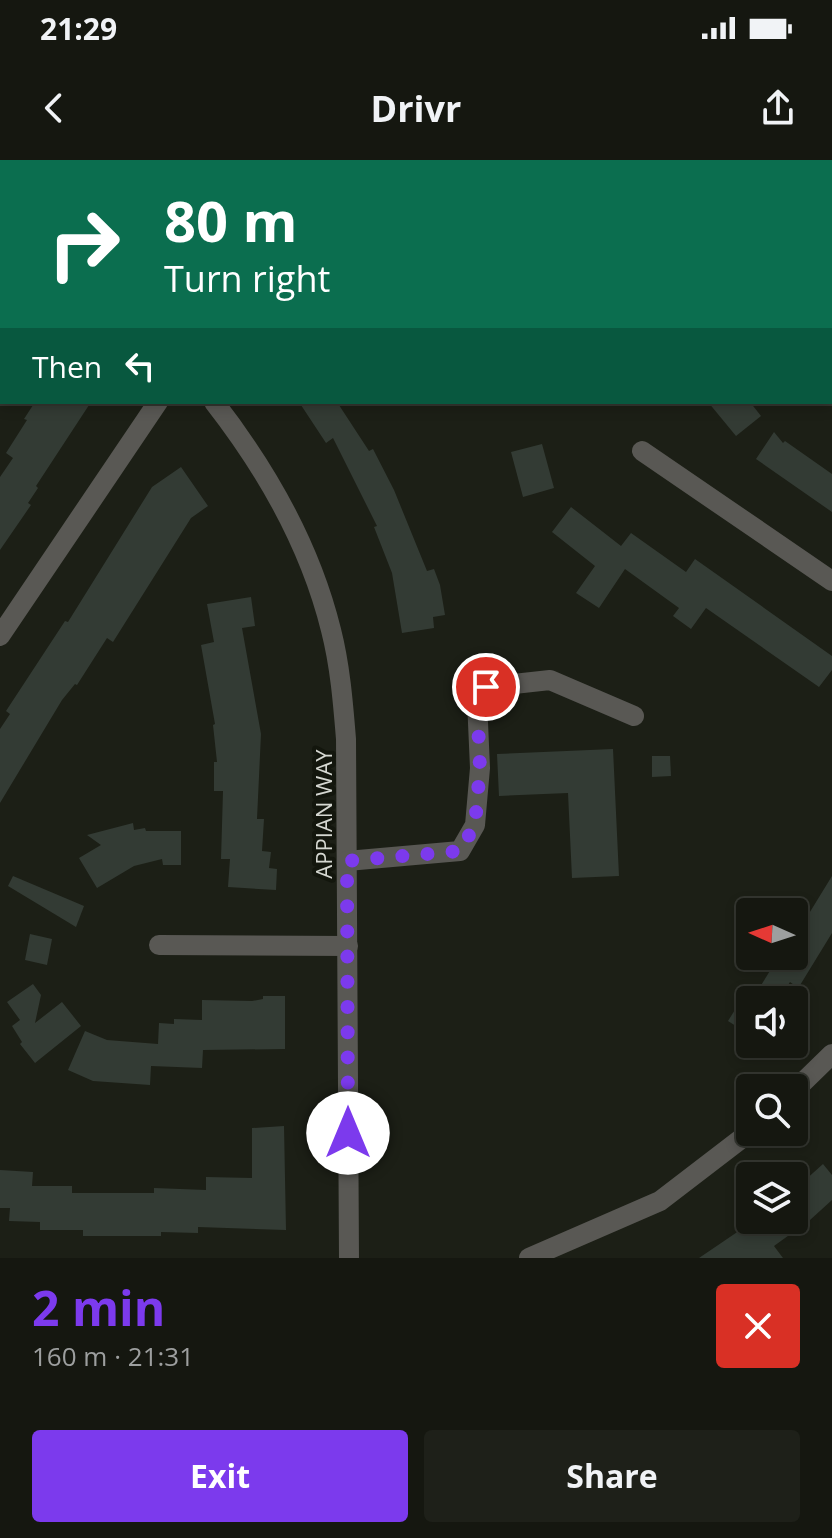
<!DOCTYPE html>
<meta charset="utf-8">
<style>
body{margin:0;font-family:"Open Sans",sans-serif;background:#1e2019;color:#f1f3f6;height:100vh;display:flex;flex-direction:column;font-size:30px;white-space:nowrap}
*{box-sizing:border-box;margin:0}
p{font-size:26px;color:#9d9f9f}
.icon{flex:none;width:44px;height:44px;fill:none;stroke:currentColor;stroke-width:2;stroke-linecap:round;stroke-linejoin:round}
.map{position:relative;height:1098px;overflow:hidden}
.drawer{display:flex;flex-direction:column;background:#151710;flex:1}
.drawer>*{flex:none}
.banner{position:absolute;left:0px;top:0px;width:832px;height:244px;box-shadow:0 4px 12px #0003,0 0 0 2px #343630;background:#0b6e4f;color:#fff;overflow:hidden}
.needle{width:52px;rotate:273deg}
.tools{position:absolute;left:736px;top:738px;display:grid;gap:16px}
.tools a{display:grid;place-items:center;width:72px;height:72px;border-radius:8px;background:#151710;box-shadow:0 4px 12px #0003,0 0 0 2px #343630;font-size:40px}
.pin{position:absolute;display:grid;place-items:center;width:68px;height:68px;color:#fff;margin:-34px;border:4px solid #fff;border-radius:50%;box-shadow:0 2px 8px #0007}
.me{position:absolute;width:88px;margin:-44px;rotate:0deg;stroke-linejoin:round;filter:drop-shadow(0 0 6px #0008)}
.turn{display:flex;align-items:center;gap:28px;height:168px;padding:0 32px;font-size:36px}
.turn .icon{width:104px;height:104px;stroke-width:2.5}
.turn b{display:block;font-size:56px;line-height:68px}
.then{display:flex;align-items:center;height:76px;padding:0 32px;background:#0003;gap:16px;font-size:30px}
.round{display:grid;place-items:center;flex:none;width:84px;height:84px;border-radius:8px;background:#1e2019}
.headline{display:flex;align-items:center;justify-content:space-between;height:136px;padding:0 32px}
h1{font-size:48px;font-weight:700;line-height:60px;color:#7c3aed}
.primary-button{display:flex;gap:16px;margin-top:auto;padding:16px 32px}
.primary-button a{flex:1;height:92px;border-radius:8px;background:#7c3aed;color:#fff;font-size:32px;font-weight:700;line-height:92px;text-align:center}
.primary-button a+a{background:#1e2019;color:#f1f3f6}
.status{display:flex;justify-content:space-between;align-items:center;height:56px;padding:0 40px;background:#151710;direction:ltr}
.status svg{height:22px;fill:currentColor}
header{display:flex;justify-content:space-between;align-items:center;height:104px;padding:0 32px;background:#151710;font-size:36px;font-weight:700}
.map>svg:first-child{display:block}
.building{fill:#333b34}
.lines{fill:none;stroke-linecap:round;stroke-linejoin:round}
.minor{stroke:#595854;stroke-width:20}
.route{stroke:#7c3aed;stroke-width:14;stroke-dasharray:0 25.2}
.labels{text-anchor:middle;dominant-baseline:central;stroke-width:8;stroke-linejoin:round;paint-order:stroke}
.street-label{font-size:22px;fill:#d5d7d1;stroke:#13160d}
</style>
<div class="status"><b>21:29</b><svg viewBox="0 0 49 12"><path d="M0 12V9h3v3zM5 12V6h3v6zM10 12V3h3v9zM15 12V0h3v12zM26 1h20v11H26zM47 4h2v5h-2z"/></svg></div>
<header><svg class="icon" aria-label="back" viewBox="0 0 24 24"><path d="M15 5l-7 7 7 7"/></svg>Drivr<svg class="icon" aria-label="share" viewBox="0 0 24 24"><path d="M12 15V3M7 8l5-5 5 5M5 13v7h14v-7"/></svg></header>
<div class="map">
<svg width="832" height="1098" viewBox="0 0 832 1098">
<rect width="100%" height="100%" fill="#1c1f16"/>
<!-- building -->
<g class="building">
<polygon points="35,242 91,242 36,326 38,328 28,343 31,345 0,390 0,317 13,298 6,293 27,260 24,259"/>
<polygon points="299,242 337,242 369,291 373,289 394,330 427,411 434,409 440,425 445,455 433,457 434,468 402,473 392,413 374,367 377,366 333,278 326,283"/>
<polygon points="708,242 750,242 761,256 736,276"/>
<polygon points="774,272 783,283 785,281 832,314 832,352 756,299"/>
<polygon points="542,284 554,328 523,337 511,292"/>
<polygon points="181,307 208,346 191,358 113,482 107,478 77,525 75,524 62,540 0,643 0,569 10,554 6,551 65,461 68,462 152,327"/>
<polygon points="571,347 621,386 631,373 686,412 695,399 832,496 832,510 819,527 706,448 691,469 673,456 679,448 625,409 599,448 576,433 595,406 552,372"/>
<polygon points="251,437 255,466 242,468 261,574 257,659 264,659 262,691 271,692 269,708 277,709 276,730 228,727 230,699 221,699 223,631 214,631 214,602 217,602 213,565 215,564 201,485 214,482 207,444"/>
<polygon points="613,589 619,716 572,718 568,633 499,636 497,594"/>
<polygon points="652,596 670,596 671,616 652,617"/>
<polygon points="133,663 134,670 145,668 146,671 181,671 181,705 163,705 162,699 134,706 97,728 79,698 101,685 87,675"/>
<polygon points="13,716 84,746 76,767 8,726"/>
<polygon points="832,716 832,773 794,835 794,825 790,822 779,840 752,840 779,796 794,796 794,778"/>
<polygon points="30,774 52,779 47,805 25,800"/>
<polygon points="33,824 41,835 35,863 62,842 81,866 35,903 20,884 22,882 12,866 20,860 7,842"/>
<polygon points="750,826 750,875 728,861"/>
<polygon points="263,836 285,836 285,889 203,890 202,908 151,906 150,925 93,921 68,910 85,871 107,880 158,884 159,863 174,864 174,859 202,860 202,840 252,841 263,839"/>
<polygon points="284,966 286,1070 198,1067 198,1073 161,1072 161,1076 83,1076 83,1070 40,1070 40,1062 9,1061 10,1048 0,1048 0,1010 33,1012 32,1026 72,1026 72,1033 154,1033 154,1028 206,1030 206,1017 252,1018 252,968"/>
<polygon points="823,1004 832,1015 832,1040 810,1060 774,1086 783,1098 699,1098 755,1060 794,1060 794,1030"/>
</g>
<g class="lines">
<!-- minor -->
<g class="minor">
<polyline points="2,0 4,2"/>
<polyline points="814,0 817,2"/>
<polyline points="320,2 322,0"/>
<polyline points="830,11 832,13"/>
<path d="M214,242C267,310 310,385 331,470C340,505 343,542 346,579L349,1098"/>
<polyline points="642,291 832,421"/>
<polyline points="0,476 158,242"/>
<polyline points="347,701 460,691 475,665 480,608 477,540 486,527 550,520 634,556"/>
<polyline points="159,785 348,786"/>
<polyline points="794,931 832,894"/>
<polyline points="529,1098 660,1041 750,972"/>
</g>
</g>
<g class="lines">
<!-- route -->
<polyline class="route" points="348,973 347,701 460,691 475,665 480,608 477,540 486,527"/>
</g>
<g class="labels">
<!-- street labels -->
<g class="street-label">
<text transform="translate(323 654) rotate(-90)">APPIAN WAY</text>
</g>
</g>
</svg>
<div class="tools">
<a><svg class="needle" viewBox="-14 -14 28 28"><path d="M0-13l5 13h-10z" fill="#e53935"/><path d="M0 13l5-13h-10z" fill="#9d9f9f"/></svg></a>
<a><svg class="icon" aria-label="sound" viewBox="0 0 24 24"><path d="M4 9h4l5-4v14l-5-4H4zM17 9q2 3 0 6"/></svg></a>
<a><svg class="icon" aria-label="search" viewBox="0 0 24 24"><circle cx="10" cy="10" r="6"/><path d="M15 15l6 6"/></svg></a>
<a><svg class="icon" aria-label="layers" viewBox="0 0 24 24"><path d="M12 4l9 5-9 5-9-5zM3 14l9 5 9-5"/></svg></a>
</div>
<div class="pin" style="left:486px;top:527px;background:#d93025"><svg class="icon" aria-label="arrive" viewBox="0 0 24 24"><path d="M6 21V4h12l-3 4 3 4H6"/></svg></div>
<svg class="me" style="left:348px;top:973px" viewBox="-20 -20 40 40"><circle r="19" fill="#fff"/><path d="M0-13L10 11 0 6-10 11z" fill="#7c3aed"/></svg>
<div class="banner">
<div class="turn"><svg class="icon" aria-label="right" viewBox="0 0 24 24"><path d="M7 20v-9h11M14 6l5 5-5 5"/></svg><div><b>80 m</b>Turn right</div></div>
<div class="then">Then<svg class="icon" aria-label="left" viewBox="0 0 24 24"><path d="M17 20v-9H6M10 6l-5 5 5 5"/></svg></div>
</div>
</div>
<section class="drawer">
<div class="headline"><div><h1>2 min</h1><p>160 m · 21:31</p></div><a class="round" style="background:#d93025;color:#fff"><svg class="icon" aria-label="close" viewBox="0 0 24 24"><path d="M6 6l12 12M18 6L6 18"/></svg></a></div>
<div class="primary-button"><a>Exit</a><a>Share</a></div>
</section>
